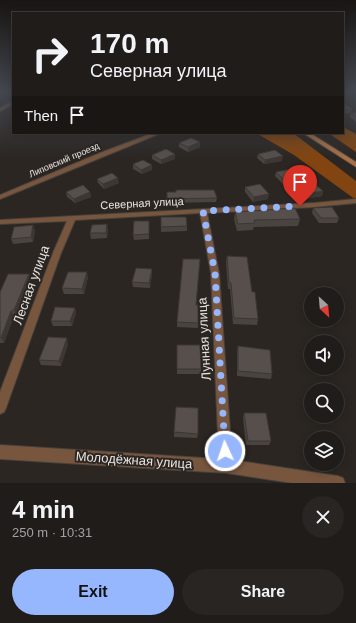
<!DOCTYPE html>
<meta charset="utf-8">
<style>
body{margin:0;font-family:Arial,sans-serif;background:#282523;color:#f1f3f6;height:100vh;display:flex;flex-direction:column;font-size:15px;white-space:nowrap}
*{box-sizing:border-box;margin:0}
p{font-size:13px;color:#a2a1a2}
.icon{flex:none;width:22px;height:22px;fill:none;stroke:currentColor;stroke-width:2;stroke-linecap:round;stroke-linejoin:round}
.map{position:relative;height:483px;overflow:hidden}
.side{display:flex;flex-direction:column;background:#201c1a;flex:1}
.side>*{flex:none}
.top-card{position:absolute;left:12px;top:12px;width:332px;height:122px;border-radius:0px;box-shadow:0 2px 10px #0003,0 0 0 1px #3d3a39;background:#201c1a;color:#f1f3f6;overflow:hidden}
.needle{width:26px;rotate:154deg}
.fabs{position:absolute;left:304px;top:287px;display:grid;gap:8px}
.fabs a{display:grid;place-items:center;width:40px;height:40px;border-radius:50%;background:#201c1a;box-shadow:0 2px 10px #0003,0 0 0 1px #3d3a39;font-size:20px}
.pin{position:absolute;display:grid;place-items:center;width:34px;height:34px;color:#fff;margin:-41px -17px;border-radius:50% 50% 50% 0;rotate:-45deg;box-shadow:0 0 4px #0007}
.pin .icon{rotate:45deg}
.me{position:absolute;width:44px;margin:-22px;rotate:357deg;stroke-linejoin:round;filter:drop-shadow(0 0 3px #0008)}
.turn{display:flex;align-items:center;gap:14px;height:84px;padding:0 12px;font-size:18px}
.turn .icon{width:52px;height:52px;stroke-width:2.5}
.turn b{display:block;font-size:28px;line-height:34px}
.then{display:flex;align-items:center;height:38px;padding:0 12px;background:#0003;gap:8px;font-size:15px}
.round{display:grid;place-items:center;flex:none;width:42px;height:42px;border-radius:21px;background:#282523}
.overview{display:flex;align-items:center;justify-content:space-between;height:68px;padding:0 12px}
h1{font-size:24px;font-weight:700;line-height:30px}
.action{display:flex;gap:8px;margin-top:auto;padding:8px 12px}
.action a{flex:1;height:46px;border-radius:24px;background:#96b6fd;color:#111;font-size:16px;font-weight:700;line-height:46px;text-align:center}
.action a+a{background:#282523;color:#f1f3f6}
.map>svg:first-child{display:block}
.forest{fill:#824511}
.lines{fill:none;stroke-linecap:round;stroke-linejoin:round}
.street-casing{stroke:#45413d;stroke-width:2}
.secondary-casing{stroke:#45413d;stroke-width:2}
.street{fill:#78563e;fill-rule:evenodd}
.secondary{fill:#a66f48;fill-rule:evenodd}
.wall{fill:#4a4440}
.shaded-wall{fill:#3c3734}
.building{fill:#564f4b;stroke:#3c3734}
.route{stroke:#96b6fd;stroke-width:7;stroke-dasharray:0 12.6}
.labels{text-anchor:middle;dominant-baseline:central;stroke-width:4;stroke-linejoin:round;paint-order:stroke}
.far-street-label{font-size:9px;fill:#e8e4e1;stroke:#2b2622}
.street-label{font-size:11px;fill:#e8e4e1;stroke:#2b2622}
.near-street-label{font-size:13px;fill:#e8e4e1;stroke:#2b2622}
</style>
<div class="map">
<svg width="356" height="483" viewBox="0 0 356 483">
<rect width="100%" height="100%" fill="#2b2622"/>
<!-- forest -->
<g class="forest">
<polygon points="343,127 356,134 356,152 328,133 343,133"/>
<polygon points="256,133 293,133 356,181 356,200 294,155"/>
</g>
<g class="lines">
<defs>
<g id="street">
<polygon points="13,101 13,104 0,111 0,108"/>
<polygon points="153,133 161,133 0,199 0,195 100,153"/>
<polygon points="356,199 356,203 314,207 207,213 219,273 232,460 338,476 343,478 345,483 292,483 226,473 0,459 0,445 219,459 211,273 200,213 75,220 61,253 6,408 4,412 0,414 0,392 53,253 67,221 0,224 0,220 314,203"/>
</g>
<polygon id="secondary" points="303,133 310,133 356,162 356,167"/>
</defs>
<!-- street casing -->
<use href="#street" class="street-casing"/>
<!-- secondary casing -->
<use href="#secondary" class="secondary-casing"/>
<!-- street -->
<use href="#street" class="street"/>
<!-- secondary -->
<use href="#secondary" class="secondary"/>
</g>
<!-- wall -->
<g class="wall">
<polygon points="343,103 352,109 350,113 343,114"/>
<polygon points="351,113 356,113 356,122 350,117"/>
<polygon points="179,143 200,147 188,152 179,147"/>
<polygon points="175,154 175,159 161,164 152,159 152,155"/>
<polygon points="258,154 282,161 264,164 257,158"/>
<polygon points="133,164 152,170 142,174 133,169"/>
<polygon points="276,172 323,191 322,196 299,200 275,176"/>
<polygon points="97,179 119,183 104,189 98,183"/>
<polygon points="245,187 268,199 253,202 245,192"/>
<polygon points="66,192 90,192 91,197 75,203 67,197"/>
<polygon points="167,192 217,198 216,202 167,203"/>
<polygon points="313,208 339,218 337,223 319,223 312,213"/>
<polygon points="235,212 300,219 298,226 254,227 253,230 237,231 234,219"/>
<polygon points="149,226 149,239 134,240 133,235"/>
<polygon points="187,226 187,231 161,232 161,227"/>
<polygon points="108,229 107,238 91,239 90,233"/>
<polygon points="35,230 33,242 13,244 11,239"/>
<polygon points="227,256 252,292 258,319 257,325 233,324 230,289 228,289 226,262"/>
<polygon points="152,269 152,274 150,288 133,287 132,282"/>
<polygon points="29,274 31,279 17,316 14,316 4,343 0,343 0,292"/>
<polygon points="88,277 84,294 64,294 62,288"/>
<polygon points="198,305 198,328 177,327 177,322"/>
<polygon points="75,308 76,313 72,326 53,326 51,321"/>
<polygon points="68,344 61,366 41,365 39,360"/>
<polygon points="177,345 201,369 201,374 177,374"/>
<polygon points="238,346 272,374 271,379 237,376 237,351"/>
<polygon points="244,413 271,441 269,445 246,445 243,418"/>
<polygon points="174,432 198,434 197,438 174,437"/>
</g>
<!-- shaded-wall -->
<g class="shaded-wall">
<polygon points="200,142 200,147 188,152 188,147"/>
<polygon points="175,154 175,159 161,164 161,160"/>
<polygon points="283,156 282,161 264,164 265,160"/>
<polygon points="152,165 152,170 142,174 141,170"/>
<polygon points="118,178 119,183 104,189 103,184"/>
<polygon points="323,191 322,196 299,200 300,195"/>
<polygon points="90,192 91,197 75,203 74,199"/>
<polygon points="269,194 268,199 253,202 254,197"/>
<polygon points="107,224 108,229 107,238 106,233"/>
<polygon points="33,225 35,230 33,242 31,237"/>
<polygon points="152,269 152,274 150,288 149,283"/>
<polygon points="87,272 88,277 84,294 82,289"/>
<polygon points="29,274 31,279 17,316 14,310"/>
<polygon points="75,308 76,313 72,326 70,321"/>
<polygon points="11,311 14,316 4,343 1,338"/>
<polygon points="67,338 68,344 61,366 59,361"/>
</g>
<!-- building -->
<g class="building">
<polygon points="343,103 352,109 343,110"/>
<polygon points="351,113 356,113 356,117"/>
<polygon points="191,138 200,142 188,147 179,143"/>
<polygon points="166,149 175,154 161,160 152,155"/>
<polygon points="275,150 283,156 265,160 258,154"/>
<polygon points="143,160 152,165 141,170 133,164"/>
<polygon points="296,168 323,191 300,195 276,172"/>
<polygon points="112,173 118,178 103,184 97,179"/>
<polygon points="260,184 269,194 254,197 245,187"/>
<polygon points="83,185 90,192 74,199 66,192"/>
<polygon points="176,190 214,190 217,198 167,199 167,192 176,192"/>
<polygon points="332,207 339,218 321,218 313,208"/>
<polygon points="295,208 300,219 254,220 255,223 238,224 235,212"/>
<polygon points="161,217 186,217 187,226 161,227"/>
<polygon points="134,221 149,221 149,234 133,235"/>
<polygon points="107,224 106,233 90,233 92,225"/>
<polygon points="33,225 31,237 11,239 14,227"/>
<polygon points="227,256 247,257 252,292 255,292 258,319 234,318 231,283 229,283"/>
<polygon points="183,259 200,259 196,305 198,305 198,323 177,322"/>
<polygon points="136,268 152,269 149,283 132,282"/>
<polygon points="68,272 87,272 82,289 62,288"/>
<polygon points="8,274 29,274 14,310 11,311 1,338 0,338 0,292"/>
<polygon points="55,307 75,308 70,321 51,321"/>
<polygon points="48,337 67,338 59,361 39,360"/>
<polygon points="177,345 200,345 201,369 177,369"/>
<polygon points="238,346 270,350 272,374 238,371"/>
<polygon points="176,407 198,408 198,434 174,432"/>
<polygon points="244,413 266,413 271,441 248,441"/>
</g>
<!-- sky -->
<linearGradient id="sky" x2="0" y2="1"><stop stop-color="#181513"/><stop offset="0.58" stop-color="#44474f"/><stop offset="1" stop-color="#44474f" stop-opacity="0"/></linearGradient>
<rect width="356" height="158" fill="url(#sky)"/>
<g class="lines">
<!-- route -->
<polyline class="route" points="225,451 215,273 203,211 300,206"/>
</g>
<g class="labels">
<!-- far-street labels -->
<g class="far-street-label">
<text transform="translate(64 160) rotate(-23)">Липовский проезд</text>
</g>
<!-- street labels -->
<g class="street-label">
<text transform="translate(142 203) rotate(-3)">Северная улица</text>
</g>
<!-- near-street labels -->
<g class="near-street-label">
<text transform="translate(31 285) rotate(-70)">Лесная улица</text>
<text transform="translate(204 339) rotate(-93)">Лунная улица</text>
<text transform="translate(134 460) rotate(4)">Молодёжная улица</text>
</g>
</g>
</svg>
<div class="fabs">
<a><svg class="needle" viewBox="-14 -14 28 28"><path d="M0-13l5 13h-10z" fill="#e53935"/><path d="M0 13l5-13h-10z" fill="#a2a1a2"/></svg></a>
<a><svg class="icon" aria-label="sound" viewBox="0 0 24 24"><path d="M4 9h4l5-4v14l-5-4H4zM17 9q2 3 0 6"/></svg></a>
<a><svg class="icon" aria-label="search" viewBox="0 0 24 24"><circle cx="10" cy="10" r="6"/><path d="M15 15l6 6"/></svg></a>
<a><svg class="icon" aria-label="layers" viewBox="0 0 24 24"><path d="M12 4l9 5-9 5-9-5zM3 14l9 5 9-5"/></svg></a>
</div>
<div class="pin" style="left:300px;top:206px;background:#d93025"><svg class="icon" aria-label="arrive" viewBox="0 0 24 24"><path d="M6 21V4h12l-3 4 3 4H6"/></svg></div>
<svg class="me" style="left:225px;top:451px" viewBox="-20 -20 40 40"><circle r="17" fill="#96b6fd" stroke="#fff" stroke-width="3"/><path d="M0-11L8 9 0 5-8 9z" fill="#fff"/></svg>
<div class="top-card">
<div class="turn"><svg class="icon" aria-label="right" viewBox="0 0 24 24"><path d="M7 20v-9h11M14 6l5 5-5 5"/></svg><div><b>170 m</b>Северная улица</div></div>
<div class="then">Then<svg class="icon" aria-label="arrive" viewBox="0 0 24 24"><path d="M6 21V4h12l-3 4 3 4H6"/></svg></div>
</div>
</div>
<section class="side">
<div class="overview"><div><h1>4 min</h1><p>250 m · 10:31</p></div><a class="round"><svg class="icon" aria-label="close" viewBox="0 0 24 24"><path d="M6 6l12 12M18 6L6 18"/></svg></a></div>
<div class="action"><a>Exit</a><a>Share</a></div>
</section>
